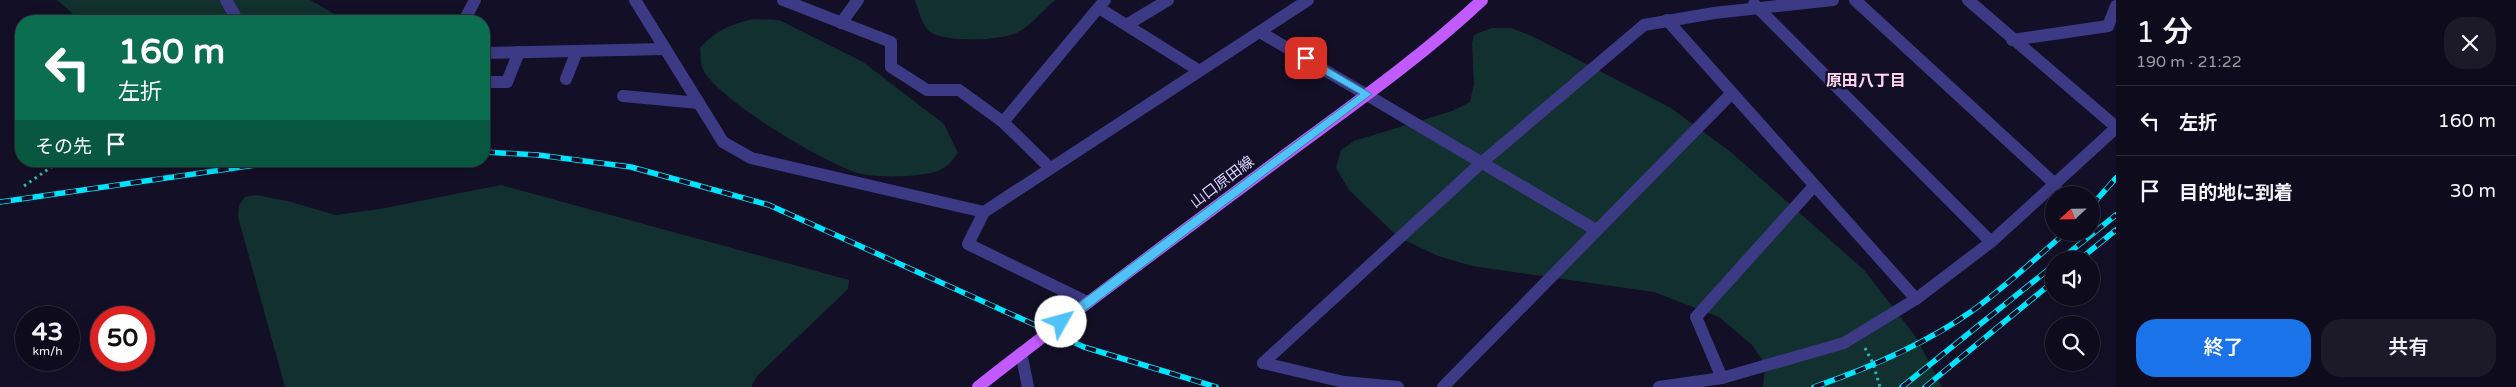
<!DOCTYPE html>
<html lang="ja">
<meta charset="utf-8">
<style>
body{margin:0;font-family:"Varela Round","Noto Sans JP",sans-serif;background:#1c1929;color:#f1f3f6;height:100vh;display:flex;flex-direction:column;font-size:19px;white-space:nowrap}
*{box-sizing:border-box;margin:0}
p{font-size:16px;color:#9b9ba3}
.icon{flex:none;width:28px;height:28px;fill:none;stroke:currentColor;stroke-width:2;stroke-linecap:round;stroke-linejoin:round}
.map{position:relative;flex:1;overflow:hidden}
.details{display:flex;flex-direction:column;background:#0e0b1c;width:400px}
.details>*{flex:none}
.guide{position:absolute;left:15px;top:15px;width:475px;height:152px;border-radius:20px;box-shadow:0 2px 12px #0003,0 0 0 1px #2e2b3b;background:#0b6e4f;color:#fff;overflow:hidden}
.needle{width:32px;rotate:248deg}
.fabs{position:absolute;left:2045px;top:186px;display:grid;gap:10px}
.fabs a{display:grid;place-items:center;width:55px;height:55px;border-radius:50%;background:#0e0b1c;box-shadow:0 2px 12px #0003,0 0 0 1px #2e2b3b;font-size:25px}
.speed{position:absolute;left:15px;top:306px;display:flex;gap:10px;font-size:25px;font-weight:700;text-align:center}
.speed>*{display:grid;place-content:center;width:65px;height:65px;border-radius:50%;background:#0e0b1c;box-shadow:0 2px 12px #0003,0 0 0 1px #2e2b3b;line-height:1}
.speed small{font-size:12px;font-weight:400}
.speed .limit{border:8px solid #d22;background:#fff;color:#111}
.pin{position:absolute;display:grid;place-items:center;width:42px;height:42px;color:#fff;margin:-21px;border-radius:10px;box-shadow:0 2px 8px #0006}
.me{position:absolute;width:55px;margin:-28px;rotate:52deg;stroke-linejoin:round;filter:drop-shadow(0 0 4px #0008)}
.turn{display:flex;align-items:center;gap:18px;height:105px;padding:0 20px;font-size:22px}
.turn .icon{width:65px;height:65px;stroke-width:2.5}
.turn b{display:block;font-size:35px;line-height:42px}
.then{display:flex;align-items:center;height:48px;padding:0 20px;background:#0003;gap:10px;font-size:19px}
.round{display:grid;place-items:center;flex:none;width:52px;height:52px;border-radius:20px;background:#1c1929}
.headline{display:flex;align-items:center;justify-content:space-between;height:85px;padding:0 20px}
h1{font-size:30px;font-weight:600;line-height:38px}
.button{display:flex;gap:10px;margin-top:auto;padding:10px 20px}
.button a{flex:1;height:58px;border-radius:20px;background:#1a73e8;color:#fff;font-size:20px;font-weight:600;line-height:58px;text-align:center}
.button a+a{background:#1c1929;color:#f1f3f6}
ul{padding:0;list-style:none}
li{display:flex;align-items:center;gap:15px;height:70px;padding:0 20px;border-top:1px solid #2e2b3b}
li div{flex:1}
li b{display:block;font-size:19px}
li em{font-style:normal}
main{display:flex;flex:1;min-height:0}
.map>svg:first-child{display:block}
.green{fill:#12302f}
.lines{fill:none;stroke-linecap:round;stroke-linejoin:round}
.path{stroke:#2fb8b0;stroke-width:3;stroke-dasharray:2.5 4;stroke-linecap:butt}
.minor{stroke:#3d3a85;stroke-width:12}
.major{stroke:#c25bff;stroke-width:12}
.rail-casing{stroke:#00e5ff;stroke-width:5.5}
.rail{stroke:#130f26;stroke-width:4;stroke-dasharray:11;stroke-linecap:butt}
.route{fill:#4fc3f7;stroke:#337fa1}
.labels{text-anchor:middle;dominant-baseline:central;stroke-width:5;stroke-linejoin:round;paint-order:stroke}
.street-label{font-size:15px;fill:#d9d4ff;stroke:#130f26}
.neighbourhood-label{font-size:16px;font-weight:bold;fill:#ffd6f0;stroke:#130f26}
</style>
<main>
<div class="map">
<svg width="2116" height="387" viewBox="0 0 2116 387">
<rect width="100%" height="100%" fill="#130f26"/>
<!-- green -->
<g class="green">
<polygon points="57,0 310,0 347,21 81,21"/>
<path d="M915,0H1055C1044,10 1033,23 1020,31C1005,41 939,44 927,29C921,21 918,9 915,0Z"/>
<path d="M753,19L779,20L863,62L944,124L958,153C953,160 947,167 938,171C921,177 880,178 862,174C830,167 712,97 702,67C700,62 701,54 700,48C716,30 730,25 753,19Z"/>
<polygon points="1491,28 1511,28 1532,36 1671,108 1732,153 1864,270 1916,337 1942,387 1763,387 1765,364 1752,345 1719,317 1654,292 1472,266 1438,256 1398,237 1349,190 1336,168 1341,150 1354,141 1452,111 1470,102 1474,84 1472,43 1474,35"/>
<polygon points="501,185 849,280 848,289 757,376 751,387 285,387 238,217 239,205 245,197 256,195 288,201 335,215 380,209"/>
</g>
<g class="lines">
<!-- path -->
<g class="path">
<polyline points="24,186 60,161"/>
<polyline points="1865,348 1873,363 1880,387"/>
</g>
<!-- minor -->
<g class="minor">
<polyline points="226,0 238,21"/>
<polyline points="635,0 723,142 751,158 984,212"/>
<polyline points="783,0 891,42 891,67 927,90 959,90 1003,122 1050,168"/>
<polyline points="1855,0 2056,185"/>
<polyline points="1968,0 2116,127"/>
<polyline points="1754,4 1991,242"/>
<polyline points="1099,8 1198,70"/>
<polyline points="1667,20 1916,299"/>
<polyline points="464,21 475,0"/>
<polyline points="841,23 858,0"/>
<polyline points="1128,24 1168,0"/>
<polyline points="1260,32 1596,230"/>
<polyline points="2012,40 2108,26 2116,6"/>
<polyline points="484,53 665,49"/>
<polyline points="566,79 577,51"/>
<polyline points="484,82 507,82 519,52"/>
<polyline points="623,96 699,103"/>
<polyline points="1003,122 1105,0"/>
<polyline points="1087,302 968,244 984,212 1308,0"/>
<polyline points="1021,353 1028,387"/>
<polyline points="1263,363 1480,164 1644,25 1714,13 1833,0"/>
<polyline points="1263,363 1344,382 1398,387"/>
<polyline points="1722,378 1696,317 1814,186"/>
<polyline points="1443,387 1731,94"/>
<polyline points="1659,387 1722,378 1844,343 1916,299 1991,242 2116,128"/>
</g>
<!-- major -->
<path class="major" d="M978,387C1076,310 1177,236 1277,161C1347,109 1418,60 1482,0"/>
<defs>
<g id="rail">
<polyline points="484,152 538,155 631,167 769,205 1084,347 1216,387"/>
<polyline points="0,202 283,161"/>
<polyline points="2091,206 2116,178"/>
<polyline points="2060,260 2116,215"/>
<polyline points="2079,260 2116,230"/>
<path d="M1814,387C1869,368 1924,345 1972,311C2005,287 2035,259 2066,232"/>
<polyline points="1902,387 2054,265"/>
<polyline points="1925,387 2054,281"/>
</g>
</defs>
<!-- rail casing -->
<use href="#rail" class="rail-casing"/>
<!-- rail -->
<use href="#rail" class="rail"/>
</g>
<!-- route -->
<polygon class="route" points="1306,55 1372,94 1065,326 1057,326 1055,322 1057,319 1360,94 1302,61 1302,56"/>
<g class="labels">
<!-- street labels -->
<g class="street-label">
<text transform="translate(1222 182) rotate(-37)">山口原田線</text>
</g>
<!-- neighbourhood labels -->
<g class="neighbourhood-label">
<text x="1866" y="81">原田八丁目</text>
</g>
</g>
</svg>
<div class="fabs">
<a><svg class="needle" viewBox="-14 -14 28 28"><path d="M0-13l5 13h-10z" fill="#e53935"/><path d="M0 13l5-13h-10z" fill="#9b9ba3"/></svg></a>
<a><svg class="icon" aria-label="sound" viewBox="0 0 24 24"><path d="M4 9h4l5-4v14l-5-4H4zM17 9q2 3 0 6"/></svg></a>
<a><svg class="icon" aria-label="search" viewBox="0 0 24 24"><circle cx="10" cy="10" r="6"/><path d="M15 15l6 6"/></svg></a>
</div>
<div class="speed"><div>43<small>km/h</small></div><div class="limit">50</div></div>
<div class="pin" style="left:1306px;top:58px;background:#d93025"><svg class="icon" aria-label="arrive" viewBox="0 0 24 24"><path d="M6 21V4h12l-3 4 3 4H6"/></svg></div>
<svg class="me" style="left:1061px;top:322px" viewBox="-20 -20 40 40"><circle r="19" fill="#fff"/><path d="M0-13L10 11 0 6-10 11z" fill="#4fc3f7"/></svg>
<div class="guide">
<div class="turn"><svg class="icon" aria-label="left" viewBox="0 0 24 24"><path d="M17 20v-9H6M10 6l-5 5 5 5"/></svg><div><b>160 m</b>左折</div></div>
<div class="then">その先<svg class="icon" aria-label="arrive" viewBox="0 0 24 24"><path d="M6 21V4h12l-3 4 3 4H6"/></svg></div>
</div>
</div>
<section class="details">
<div class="headline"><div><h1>1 分</h1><p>190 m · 21:22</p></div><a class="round"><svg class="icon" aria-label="close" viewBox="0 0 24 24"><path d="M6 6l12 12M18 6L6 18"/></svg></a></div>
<ul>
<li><svg class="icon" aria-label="left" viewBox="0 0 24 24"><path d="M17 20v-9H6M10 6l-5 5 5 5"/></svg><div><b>左折</b></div><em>160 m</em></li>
<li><svg class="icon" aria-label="arrive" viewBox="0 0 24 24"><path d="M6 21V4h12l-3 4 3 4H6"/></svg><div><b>目的地に到着</b></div><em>30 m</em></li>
</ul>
<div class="button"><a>終了</a><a>共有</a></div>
</section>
</main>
